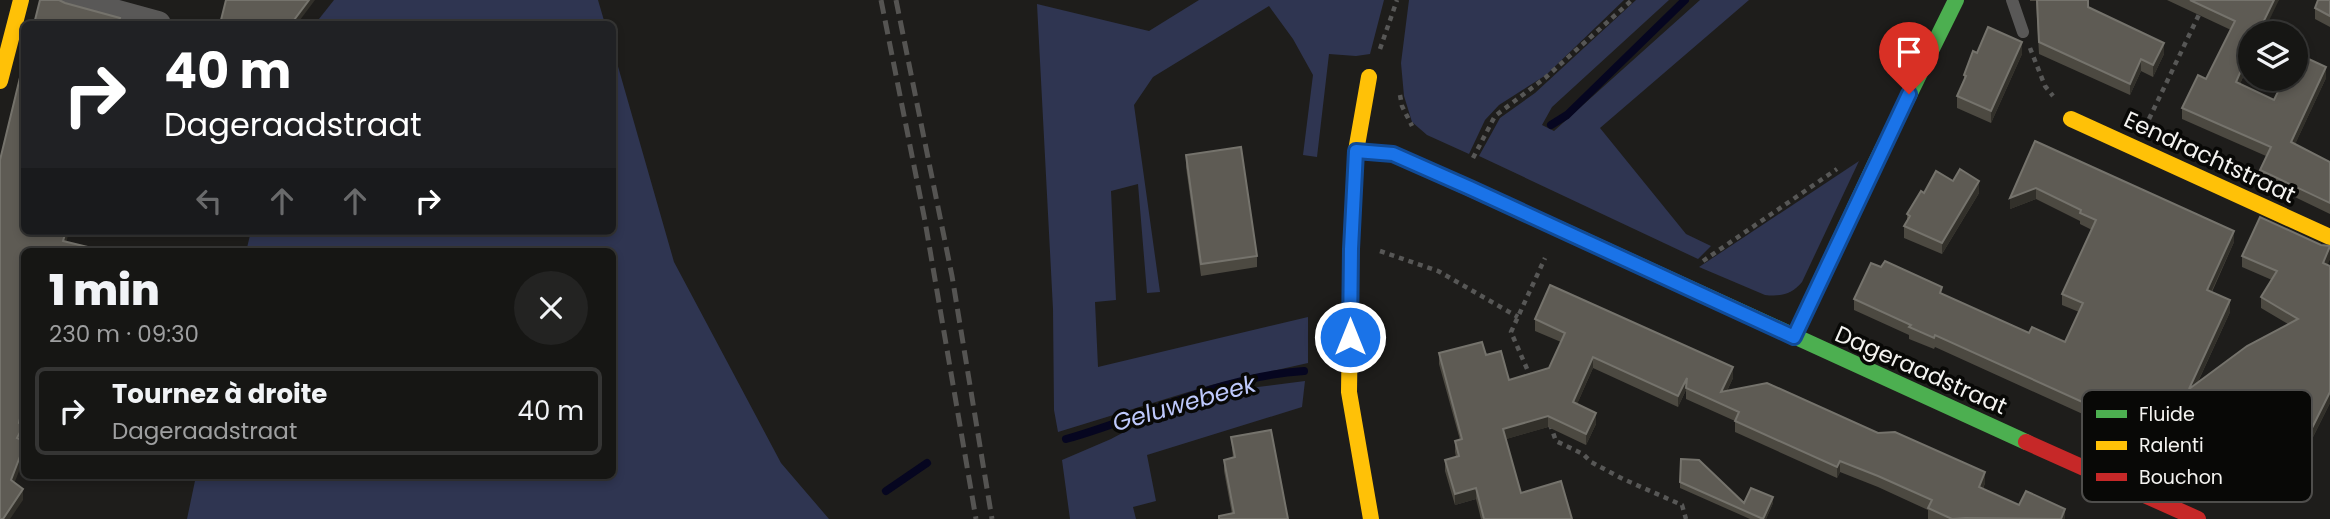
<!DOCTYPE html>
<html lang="fr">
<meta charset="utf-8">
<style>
body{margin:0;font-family:Poppins,sans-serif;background:#232322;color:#f1f3f6;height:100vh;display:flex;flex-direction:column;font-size:26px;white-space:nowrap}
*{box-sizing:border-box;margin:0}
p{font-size:23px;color:#9e9fa0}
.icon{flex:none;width:38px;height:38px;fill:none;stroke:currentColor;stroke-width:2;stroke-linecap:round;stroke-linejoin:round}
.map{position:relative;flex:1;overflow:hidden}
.panel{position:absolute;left:21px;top:248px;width:595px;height:231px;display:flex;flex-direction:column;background:#161614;border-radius:10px;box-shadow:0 4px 10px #0003,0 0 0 2px #353534}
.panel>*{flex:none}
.banner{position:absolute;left:21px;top:21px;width:595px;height:214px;border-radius:10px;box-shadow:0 4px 10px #0003,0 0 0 2px #353534;background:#202124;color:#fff;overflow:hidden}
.controls{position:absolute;left:2238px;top:21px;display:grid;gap:14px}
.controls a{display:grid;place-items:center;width:70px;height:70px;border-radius:50%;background:#161614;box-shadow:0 4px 10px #0003,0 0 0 2px #353534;font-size:35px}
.pin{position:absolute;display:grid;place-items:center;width:60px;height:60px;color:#fff;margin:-72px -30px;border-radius:50% 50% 50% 0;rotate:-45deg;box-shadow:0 0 7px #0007}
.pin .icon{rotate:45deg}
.me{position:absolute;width:77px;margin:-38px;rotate:0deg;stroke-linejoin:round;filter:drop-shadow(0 0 5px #0008)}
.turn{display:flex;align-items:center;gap:24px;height:147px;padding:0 28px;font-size:32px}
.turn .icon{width:91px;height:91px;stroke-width:2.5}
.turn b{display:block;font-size:49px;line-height:60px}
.lanes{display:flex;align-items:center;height:66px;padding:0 28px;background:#0003;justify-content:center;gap:35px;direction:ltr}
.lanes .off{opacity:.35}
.round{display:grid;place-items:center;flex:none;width:74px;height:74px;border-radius:37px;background:#232322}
.summary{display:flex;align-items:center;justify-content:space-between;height:119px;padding:0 28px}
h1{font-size:42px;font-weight:800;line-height:52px}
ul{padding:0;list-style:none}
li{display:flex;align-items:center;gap:21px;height:88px;margin:0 14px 10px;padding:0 14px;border:4px solid #353534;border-radius:10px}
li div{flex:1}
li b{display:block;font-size:26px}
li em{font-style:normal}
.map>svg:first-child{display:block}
.green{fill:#2f3551}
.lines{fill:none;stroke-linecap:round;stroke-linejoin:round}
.stream{stroke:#060620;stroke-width:8}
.path{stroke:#575756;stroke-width:4.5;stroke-dasharray:5 5;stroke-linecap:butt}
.lane{stroke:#595857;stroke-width:12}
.street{stroke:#595857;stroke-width:26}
.fast{stroke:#4caf50;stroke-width:16}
.slow{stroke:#ffc107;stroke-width:16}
.jam{stroke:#c62828;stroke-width:16}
.rail{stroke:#555452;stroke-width:5;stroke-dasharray:14 7;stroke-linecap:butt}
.wall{fill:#4c4941}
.shaded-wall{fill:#32302a}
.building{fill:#5e5b54;stroke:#75736c;stroke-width:2}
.route-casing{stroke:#114b97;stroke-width:18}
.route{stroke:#1a73e8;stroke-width:12}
.labels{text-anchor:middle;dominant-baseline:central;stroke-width:7;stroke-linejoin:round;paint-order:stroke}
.street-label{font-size:23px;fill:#f4f3f0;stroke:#080806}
.water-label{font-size:24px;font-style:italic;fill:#bec9fc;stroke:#080806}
.key{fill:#080806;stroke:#4f4e4c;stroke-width:2}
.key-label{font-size:19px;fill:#f4f3f0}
</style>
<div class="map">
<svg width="2330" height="519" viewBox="0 0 2330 519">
<rect width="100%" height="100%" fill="#1e1d1b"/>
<!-- green -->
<g class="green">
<polygon points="334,0 598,0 605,24 315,24"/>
<polygon points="1199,0 1384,0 1370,54 1356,56 1329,54 1317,157 1303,155 1313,75 1293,39 1269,6 1153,77 1134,105 1160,292 1147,293 1138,184 1111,191 1116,300 1095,302 1098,367 1308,317 1308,363 1211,385 1058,432 1054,410 1053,309 1037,4 1149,31"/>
<polygon points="1409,0 1624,0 1546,75 1499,105 1485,120 1469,154 1427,135 1412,122 1404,96 1401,63"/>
<polygon points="1636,0 1669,0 1552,107 1542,125 1554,131 1700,0 1749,0 1600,128 1686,234 1711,246 1698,259 1479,156 1500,118 1535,93"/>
<polygon points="613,49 674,262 781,463 829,519 187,519 196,476 612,476 612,252 246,252 251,231 612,231"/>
<path d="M1859,161L1802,282C1792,294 1781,297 1765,295L1699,267Z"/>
<polygon points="1305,381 1302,407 1147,455 1156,501 1133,507 1136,519 1070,519 1062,460 1111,439 1152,417 1191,402 1258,387"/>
</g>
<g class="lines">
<!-- stream -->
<g class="stream">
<polyline points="1551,125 1567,115 1685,0"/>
<path d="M1066,439C1145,417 1221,376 1304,371"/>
<polyline points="886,491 927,463"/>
</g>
<!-- path -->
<g class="path">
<polyline points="2030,48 2045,86 2053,96"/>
<polyline points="1380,49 1397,0"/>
<polyline points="1400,95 1402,106 1412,126"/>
<polyline points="2149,119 2206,0"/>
<polyline points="1473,158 1495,116 1545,78 1632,0"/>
<polyline points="1380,251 1438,271 1518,317"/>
<polyline points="1703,261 1837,169"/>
<polyline points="1531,378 1511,332 1545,258"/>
<polyline points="1550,424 1556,441 1583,454 1591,462 1623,479 1682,505 1686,519"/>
</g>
<!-- lane -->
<polyline class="lane" points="2012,0 2023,32"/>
<!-- street -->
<polyline class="street" points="70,0 158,24"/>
<!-- fast -->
<g class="fast">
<polyline points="1560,229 2026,442"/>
<polyline points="1794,337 1875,164 1956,0"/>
</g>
<!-- slow -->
<g class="slow">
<polyline points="1369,77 1356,151 1351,249 1349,392 1371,519"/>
<polyline points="0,81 21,0"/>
<polyline points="2071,119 2330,237"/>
</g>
<!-- jam -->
<g class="jam">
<polyline points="1356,151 1393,154 1560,229"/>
<polyline points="2026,442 2198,519"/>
</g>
<!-- rail -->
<g class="rail">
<polyline points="881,0 925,221 976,519"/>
<polyline points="896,0 952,276 992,519"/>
</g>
</g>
<!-- wall -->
<g class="wall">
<polygon points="2030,0 2089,0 2089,7 2164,54 2153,77 2141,71 2130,95 2039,54 2036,1 2030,1"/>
<polygon points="2167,0 2279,0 2250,33 2250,61 2240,84 2274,100 2326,78 2295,144 2330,162 2330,214 2260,180 2260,170 2266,156 2182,119 2182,108 2206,79 2231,30"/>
<polygon points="2330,0 2330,27 2315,19 2315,8"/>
<polygon points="1977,53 2022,54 1991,123 1957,108 1957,96 1964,81 1964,75"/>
<polygon points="2035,141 2234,242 2212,292 2230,312 2197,384 2288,324 2261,308 2261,297 2272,280 2242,267 2242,256 2321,245 2330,246 2330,259 2327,265 2330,266 2330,403 2293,477 2274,468 2266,486 2259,482 2256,488 2234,478 2232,481 2210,471 2208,474 2184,463 2184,460 1935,347 1934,349 1909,339 1909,335 1854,310 1854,299 1881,267 2029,333 2065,342 2079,312 2062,305 2062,294 2092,230 2080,224 2080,221 2036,199 2010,209"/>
<polygon points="1186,155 1257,256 1257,267 1201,276 1186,167"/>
<polygon points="1953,181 1979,193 1942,254 1904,238 1904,226 1907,221 1907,214 1924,193"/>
<polygon points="1535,319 1733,378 1727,391 1985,483 1983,489 2019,505 2065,519 1928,519 1928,510 1878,487 1840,472 1837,478 1735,432 1735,421 1686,399 1686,390 1678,407 1593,368 1577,404 1596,424 1586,445 1548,427 1506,439 1521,493 1572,519 1481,519 1476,499 1455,505 1445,471 1445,460 1456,457 1455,452 1455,441 1460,440 1439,364 1439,353 1486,355 1509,380 1549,368 1561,342 1535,331"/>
<polygon points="1231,437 1288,519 1232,514 1224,471 1224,460 1233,458"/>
<polygon points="1680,482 1744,503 1773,503 1766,519 1750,519 1680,488"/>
</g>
<!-- shaded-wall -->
<g class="shaded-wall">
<polygon points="309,0 315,0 297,24 291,24"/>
<polygon points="2274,0 2279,0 2263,33 2258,33"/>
<polygon points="2022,42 2022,54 1991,123 1991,111"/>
<polygon points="2164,43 2164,54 2153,77 2153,65"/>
<polygon points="2250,50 2250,61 2236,93 2236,82"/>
<polygon points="2141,59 2141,71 2130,95 2130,84"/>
<polygon points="2326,67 2326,78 2291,153 2291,142"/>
<polygon points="1979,181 1979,193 1942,254 1942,243"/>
<polygon points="2036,188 2036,199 2010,209 2010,198"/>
<polygon points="66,231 69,231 64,252 63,241"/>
<polygon points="2234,231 2234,242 2207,301 2207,290"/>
<polygon points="2330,248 2330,259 2323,274 2323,263"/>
<polygon points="2230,300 2230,312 2189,401 2189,389"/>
<polygon points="1593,357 1593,368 1573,413 1573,402"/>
<polygon points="1733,367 1733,378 1721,403 1721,392"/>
<polygon points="1687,378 1686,390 1678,407 1678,396"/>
<polygon points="2330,392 2330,403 2293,477 2293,466"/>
<polygon points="24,400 24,412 19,434 19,423"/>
<polygon points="1596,413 1596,424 1586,445 1586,434"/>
<polygon points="1548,416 1548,427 1503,440 1503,429"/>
<polygon points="24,425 24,437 17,450 17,438"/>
<polygon points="24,446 24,458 11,492 11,480"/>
<polygon points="2274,457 2274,468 2266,486 2266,474"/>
<polygon points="1840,461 1840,472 1837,478 1837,467"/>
<polygon points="2259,471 2259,482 2256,488 2256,477"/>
<polygon points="1985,472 1985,483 1979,498 1979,487"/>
<polygon points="1476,488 1476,499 1455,505 1455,494"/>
<polygon points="23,489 23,500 10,519 3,519"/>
<polygon points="1773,497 1773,503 1766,519 1763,519"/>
<polygon points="2065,509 2065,519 2061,519"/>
</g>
<!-- building -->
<g class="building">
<polygon points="40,0 59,0 65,3 120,18 118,24 34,24"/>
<polygon points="226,0 309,0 291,24 220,24"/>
<polygon points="2037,0 2088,0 2088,7 2164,43 2153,65 2141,59 2130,84 2039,42"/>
<polygon points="2190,0 2274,0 2258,33 2250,33 2250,50 2236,82 2274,100 2284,79 2296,79 2296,53 2326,67 2291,142 2330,162 2330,203 2260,170 2271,147 2182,108 2198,75 2206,79 2235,21"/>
<polygon points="2318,0 2330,0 2330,16 2315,8"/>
<polygon points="1988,27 2022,42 1991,111 1957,96 1966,76 1964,75 1973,51 1977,53"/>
<polygon points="24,61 24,231 66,231 63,241 96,249 95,252 24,252 24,400 19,423 24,425 17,438 24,441 24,446 11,480 23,489 3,519 0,519 0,160"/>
<polygon points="2035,141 2234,231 2207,290 2230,300 2189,389 2247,346 2298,319 2261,297 2277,271 2242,256 2260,217 2321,245 2330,246 2323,263 2330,266 2330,392 2293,466 2274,457 2266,474 2259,471 2256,477 2234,466 2232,470 2210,460 2208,463 2184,452 2186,449 1935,335 1934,338 1909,327 1911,325 1854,299 1871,263 1881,267 1885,261 1942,287 1940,293 2029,333 2032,327 2065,342 2083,303 2062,294 2096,220 2080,213 2081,210 2036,188 2010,198"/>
<polygon points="1241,147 1257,256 1201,264 1186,155"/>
<polygon points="1960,169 1979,181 1942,243 1904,226 1910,216 1907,214 1921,191 1924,193 1936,171 1953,181"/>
<polygon points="1550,285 1733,367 1721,392 1767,383 1878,433 1895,432 1985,472 1979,487 2019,505 2026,491 2065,509 2061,519 1965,518 1952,519 1928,508 1932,500 1878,476 1840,461 1837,467 1735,421 1739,412 1686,388 1687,378 1678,396 1593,357 1573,402 1596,413 1586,434 1548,416 1503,429 1521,493 1561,481 1572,519 1484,519 1476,488 1455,494 1445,460 1459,456 1455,441 1462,439 1439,353 1482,342 1486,355 1501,351 1509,380 1549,368 1565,333 1535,319"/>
<polygon points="1271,430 1288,519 1219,519 1219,516 1234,513 1224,460 1235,457 1231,437"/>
<polygon points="1681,459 1699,460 1744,503 1751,488 1773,497 1763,519 1680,482"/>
</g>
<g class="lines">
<defs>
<polyline id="route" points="1350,337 1351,249 1356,151 1393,154 1470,188 1794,337 1909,94"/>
</defs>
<!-- route casing -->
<use href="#route" class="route-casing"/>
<!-- route -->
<use href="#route" class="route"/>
</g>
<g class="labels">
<!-- street labels -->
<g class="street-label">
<text transform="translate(2210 157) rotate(25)">Eendrachtstraat</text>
<text transform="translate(1921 370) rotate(24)">Dageraadstraat</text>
</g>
<!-- water labels -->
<g class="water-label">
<text transform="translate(1184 403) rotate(-16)">Geluwebeek</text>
</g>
</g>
<!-- legend -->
<rect x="2082" y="390" width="230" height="112" rx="10" class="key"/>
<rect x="2096" y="410" width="31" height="8" fill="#4caf50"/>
<rect x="2096" y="441" width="31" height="9" fill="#ffc107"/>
<rect x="2096" y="473" width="31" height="8" fill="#c62828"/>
<g class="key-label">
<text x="2139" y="421">Fluide</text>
<text x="2139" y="452">Ralenti</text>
<text x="2139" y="484">Bouchon</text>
</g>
</svg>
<div class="controls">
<a><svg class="icon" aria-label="layers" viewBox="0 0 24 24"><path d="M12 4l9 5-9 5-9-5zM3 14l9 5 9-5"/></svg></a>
</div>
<div class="pin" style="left:1909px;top:94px;background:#d93025"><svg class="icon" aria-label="arrive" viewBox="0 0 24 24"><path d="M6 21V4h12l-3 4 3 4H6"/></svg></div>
<svg class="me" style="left:1350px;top:337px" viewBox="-20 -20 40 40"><circle r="17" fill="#1a73e8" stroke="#fff" stroke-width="3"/><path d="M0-11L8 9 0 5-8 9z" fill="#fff"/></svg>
<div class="banner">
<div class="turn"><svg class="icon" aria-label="right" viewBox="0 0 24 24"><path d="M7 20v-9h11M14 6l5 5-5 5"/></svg><div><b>40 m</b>Dageraadstraat</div></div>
<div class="lanes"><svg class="icon off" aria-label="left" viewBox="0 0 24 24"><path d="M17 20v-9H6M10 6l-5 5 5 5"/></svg><svg class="icon off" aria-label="ahead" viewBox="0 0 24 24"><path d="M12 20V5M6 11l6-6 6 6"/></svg><svg class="icon off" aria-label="ahead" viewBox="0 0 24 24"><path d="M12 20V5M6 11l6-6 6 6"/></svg><svg class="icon" aria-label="right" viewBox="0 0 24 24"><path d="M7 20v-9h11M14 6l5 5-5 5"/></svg></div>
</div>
<section class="panel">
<div class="summary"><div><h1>1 min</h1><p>230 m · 09:30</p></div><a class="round"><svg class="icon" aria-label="close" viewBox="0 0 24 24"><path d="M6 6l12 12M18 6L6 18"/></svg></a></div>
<ul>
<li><svg class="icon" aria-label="right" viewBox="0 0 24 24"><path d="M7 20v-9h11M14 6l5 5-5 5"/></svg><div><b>Tournez à droite</b><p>Dageraadstraat</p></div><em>40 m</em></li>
</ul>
</section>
</div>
